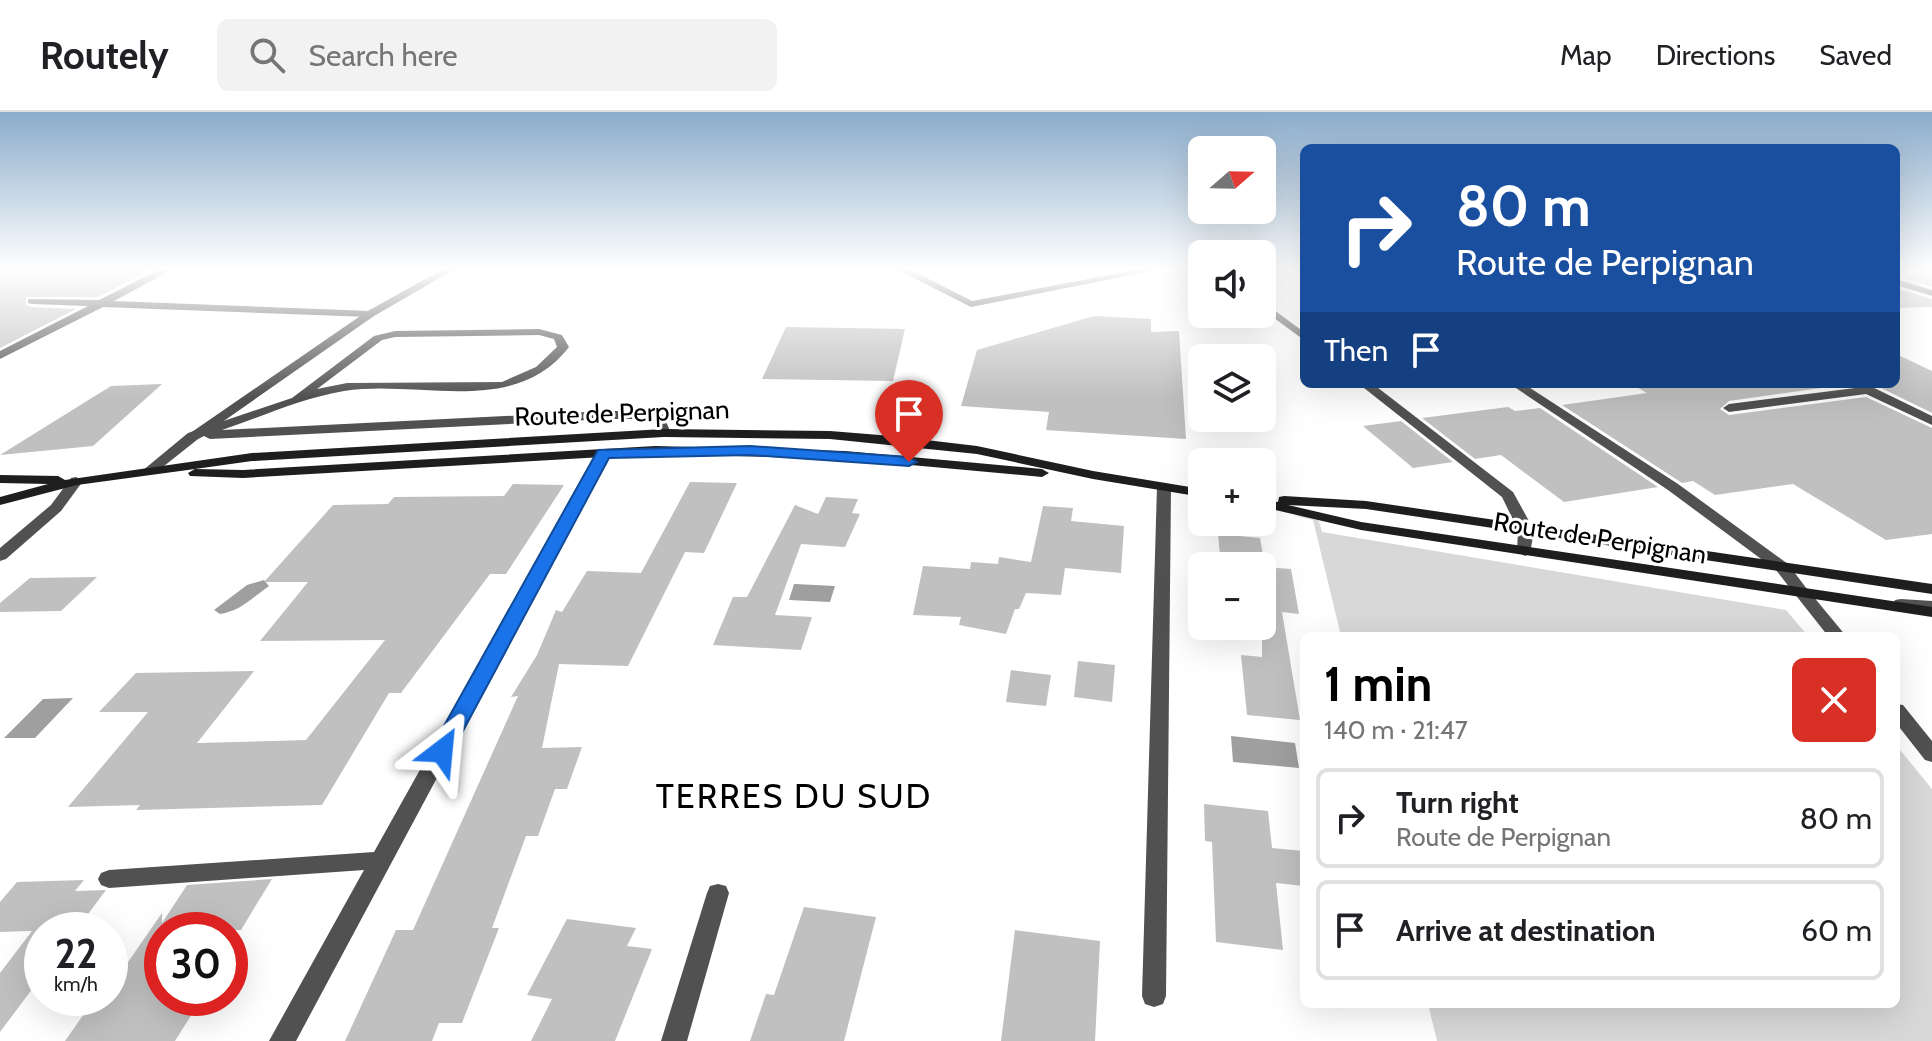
<!DOCTYPE html>
<meta charset="utf-8">
<style>
body{margin:0;font-family:Cabin,sans-serif;background:#f2f2f2;color:#202124;height:100vh;display:flex;flex-direction:column;font-size:30px;white-space:nowrap}
*{box-sizing:border-box;margin:0}
p{font-size:26px;color:#757577}
.icon{flex:none;width:44px;height:44px;fill:none;stroke:currentColor;stroke-width:2;stroke-linecap:round;stroke-linejoin:round}
.map{position:relative;flex:1;overflow:hidden}
.drawer{position:absolute;left:1300px;top:520px;width:600px;height:376px;display:flex;flex-direction:column;background:#fff;border-radius:12px;box-shadow:0 8px 32px #0002}
.drawer>*{flex:none}
.top-card{position:absolute;left:1300px;top:32px;width:600px;height:244px;border-radius:12px;box-shadow:0 8px 32px #0002;background:#1a4fa0;color:#fff;overflow:hidden}
.needle{width:52px;rotate:70deg}
.controls{position:absolute;left:1188px;top:24px;display:grid;gap:16px}
.controls a{display:grid;place-items:center;width:88px;height:88px;border-radius:12px;background:#fff;box-shadow:0 8px 32px #0002;font-size:40px}
.speed{position:absolute;left:24px;top:800px;display:flex;gap:16px;font-size:40px;font-weight:700;text-align:center}
.speed>*{display:grid;place-content:center;width:104px;height:104px;border-radius:50%;background:#fff;box-shadow:0 8px 32px #0002;line-height:1}
.speed small{font-size:20px;font-weight:400}
.speed .limit{border:12px solid #d22;background:#fff;color:#111}
.pin{position:absolute;display:grid;place-items:center;width:68px;height:68px;color:#fff;margin:-82px -34px;border-radius:50% 50% 50% 0;rotate:-45deg;box-shadow:0 0 8px #0007}
.pin .icon{rotate:45deg}
.me{position:absolute;width:88px;margin:-44px;rotate:29deg;stroke-linejoin:round;filter:drop-shadow(0 0 6px #0008)}
.turn{display:flex;align-items:center;gap:28px;height:168px;padding:0 24px;font-size:36px}
.turn .icon{width:104px;height:104px;stroke-width:2.5}
.turn b{display:block;font-size:56px;line-height:68px}
.then{display:flex;align-items:center;height:76px;padding:0 24px;background:#0003;gap:16px;font-size:30px}
.round{display:grid;place-items:center;flex:none;width:84px;height:84px;border-radius:12px;background:#f2f2f2}
.overview{display:flex;align-items:center;justify-content:space-between;height:136px;padding:0 24px}
h1{font-size:48px;font-weight:700;line-height:60px;color:#000}
ul{padding:0;list-style:none}
li{display:flex;align-items:center;gap:24px;height:100px;margin:0 16px 12px;padding:0 8px;border:4px solid #e0e0e0;border-radius:12px}
li div{flex:1}
li b{display:block;font-size:30px}
li em{font-style:normal}
header{display:flex;align-items:center;gap:48px;box-sizing:border-box;height:112px;padding:0 40px;background:#fff;border-bottom:2px solid #e0e0e0}
header strong{font-size:38px}
nav{display:flex;gap:44px;margin-inline-start:auto;font-size:28px}
.search{width:560px;height:72px;background:#f2f2f2;display:flex;align-items:center;gap:20px;box-sizing:border-box;padding:0 28px;border-radius:12px;color:#757577;font-size:30px}
.map>svg:first-child{display:block}
.green{fill:#d8d8d8}
.water{fill:#9f9f9f}
.building{fill:#c0c0c0}
.lines{fill:none;stroke-linecap:round;stroke-linejoin:round}
.lane{fill:#515151;fill-rule:evenodd}
.street{fill:#515151;fill-rule:evenodd}
.secondary{fill:#1e1e1e;fill-rule:evenodd}
.route{fill:#1a73e8;stroke:#114b97;stroke-width:2}
.labels{text-anchor:middle;dominant-baseline:central;stroke-width:6;stroke-linejoin:round;paint-order:stroke}
.street-label{font-size:26px;fill:#000;stroke:#fff}
.near-neighbourhood-label{font-size:34px;letter-spacing:2px;fill:#000;stroke:#fff}
</style>
<header>
<strong>Routely</strong>
<div class="search"><svg class="icon" aria-label="search" viewBox="0 0 24 24"><circle cx="10" cy="10" r="6"/><path d="M15 15l6 6"/></svg>Search here</div>
<nav><a>Map</a><a>Directions</a><a>Saved</a></nav>
</header>
<div class="map">
<svg width="1932" height="929" viewBox="0 0 1932 929">
<rect width="100%" height="100%" fill="#fff"/>
<!-- green -->
<g class="green">
<polygon points="1293,403 1318,406 1322,420 1786,498 1808,524 1341,524 1313,408"/>
<polygon points="1896,633 1932,677 1932,929 1437,929 1428,892 1896,892"/>
</g>
<!-- water -->
<g class="water">
<path d="M264,468L269,474C253,485 241,499 220,502L214,498L247,473Z"/>
<polygon points="794,472 795,472 835,474 830,490 789,488"/>
<polygon points="73,586 35,626 4,626 43,587"/>
<polygon points="1231,624 1295,631 1299,656 1233,650"/>
</g>
<!-- building -->
<g class="building">
<polygon points="0,156 155,156 98,185 26,185 26,193 31,195 76,197 0,236"/>
<polygon points="1922,156 1932,156 1932,175 1907,167"/>
<polygon points="1896,176 1932,187 1932,195 1896,196"/>
<polygon points="1094,204 1151,207 1151,220 1179,219 1186,327 1046,318 1049,300 961,294 977,238"/>
<polygon points="786,215 905,217 893,269 762,267"/>
<polygon points="1896,242 1932,259 1932,301 1873,272 1896,272"/>
<polygon points="162,272 93,334 0,343 111,274"/>
<polygon points="1631,272 1850,272 1729,289 1720,297 1729,303 1866,285 1932,316 1932,422 1886,428 1793,372 1715,383 1693,369 1682,371 1562,293 1647,281"/>
<polygon points="1508,295 1515,299 1540,296 1658,375 1564,390 1501,343 1475,347 1422,306"/>
<polygon points="1401,309 1453,350 1413,356 1363,314"/>
<polygon points="690,370 737,371 704,441 685,440 628,554 559,552 542,636 582,635 567,677 555,677 538,724 526,724 492,816 499,816 462,911 439,911 432,929 345,929 396,818 413,818 518,584 511,585 537,543 556,498 562,500 587,459 641,461"/>
<polygon points="513,372 564,373 506,462 490,462 401,581 389,581 322,693 136,698 140,693 68,695 148,600 99,600 136,561 254,559 197,631 306,628 385,528 260,529 308,470 264,470 333,393 388,392 394,385 504,384"/>
<polygon points="826,385 858,387 852,401 860,402 845,435 801,432 775,503 812,505 801,538 713,533 733,485 747,485 795,393 818,402"/>
<polygon points="1043,394 1073,396 1071,409 1124,414 1121,461 1065,456 1061,483 1026,481 1019,497 1015,497 1006,522 959,513 961,505 913,503 923,454 970,457 971,450 998,452 999,445 1031,450"/>
<polygon points="1218,422 1260,426 1265,454 1221,454"/>
<polygon points="1262,455 1291,457 1299,502 1282,500 1300,608 1247,603 1241,543 1262,545"/>
<polygon points="97,465 61,499 0,500 0,491 30,466"/>
<polygon points="1078,549 1115,553 1112,590 1074,585"/>
<polygon points="1011,558 1051,563 1046,594 1006,590"/>
<polygon points="1204,692 1268,699 1272,736 1304,739 1304,774 1276,771 1283,838 1216,830 1212,730 1205,729"/>
<polygon points="272,767 241,818 162,818 162,886 202,886 175,929 65,929 95,886 110,886 110,876 162,801 162,811 187,773"/>
<polygon points="84,768 75,779 106,778 76,818 42,818 42,864 0,920 0,861 32,819 0,820 0,790 17,770"/>
<polygon points="804,795 876,805 844,929 750,929 766,882 774,883"/>
<polygon points="567,807 636,816 627,834 652,837 615,929 531,929 552,887 527,883"/>
<polygon points="1015,818 1100,829 1095,929 1001,929"/>
</g>
<g class="lines">
<!-- lane -->
<g class="lane">
<polygon points="162,156 175,156 114,189 370,199 375,202 370,205 103,195 0,247 0,239 88,194 32,192 28,191 28,187 99,188"/>
<polygon points="894,156 907,156 972,189 1146,156 1167,156 971,195"/>
<polygon points="1188,156 1202,156 1202,162"/>
<polygon points="1896,167 1932,178 1932,184 1896,173"/>
<polygon points="1262,189 1304,220 1304,228 1262,197"/>
<path d="M539,217L562,223L569,235C514,306 420,267 344,279C302,286 261,305 222,318L608,299H657L663,303L671,321L669,324H659L652,307H608L210,327L204,324L198,327L154,362H144L142,359L188,321L292,286L374,224L395,219ZM539,223L554,227L557,235L536,255L502,270L347,271L317,277L382,228L395,225Z"/>
<polygon points="1359,272 1373,272 1513,380 1534,418 1530,442 1525,444 1517,439 1518,418 1502,385"/>
<polygon points="1510,272 1524,272 1678,372 1788,452 1810,481 1808,484 1796,484 1776,458 1668,378"/>
<polygon points="1164,371 1171,375 1166,884 1163,892 1154,895 1145,892 1142,884 1157,375"/>
</g>
<!-- street -->
<g class="street">
<polygon points="445,156 457,156 374,204 198,327 193,328 186,324 366,200"/>
<polygon points="1853,272 1866,272 1932,304 1932,313 1866,282 1729,300 1723,296 1729,292 1855,276"/>
<polygon points="604,337 611,341 296,929 269,929 364,758 109,776 101,773 98,767 101,761 109,758 374,740 597,341"/>
<polygon points="76,365 83,369 61,399 6,447 0,449 0,436 51,393 71,366"/>
<polygon points="1802,476 1808,478 1846,524 1828,524 1794,481"/>
<polygon points="1901,487 1932,489 1932,499 1895,496 1893,492 1895,488"/>
<polygon points="1896,592 1903,593 1932,629 1932,650 1925,648 1896,611"/>
<polygon points="718,772 726,774 729,781 687,929 661,929 707,781 710,774"/>
</g>
<!-- secondary -->
<g class="secondary">
<polygon points="664,317 830,319 892,324 977,334 1093,359 1202,377 1202,385 1093,367 977,342 830,327 664,325 252,349 195,357 243,358 655,334 845,339 1042,357 1049,361 1042,365 845,347 655,342 243,366 190,364 188,361 195,357 77,373 0,393 0,385 48,372 0,371 0,363 58,364 65,368 252,341"/>
<polygon points="1284,384 1366,389 1932,472 1932,482 1366,397 1288,393 1361,410 1932,495 1932,505 1361,418 1262,395 1262,387 1278,390 1279,385"/>
</g>
</g>
<!-- sky -->
<linearGradient id="sky" x2="0" y2="1"><stop stop-color="#8baccb"/><stop offset="0.55" stop-color="#fff"/><stop offset="1" stop-color="#fff" stop-opacity="0"/></linearGradient>
<rect width="1932" height="286" fill="url(#sky)"/>
<!-- route -->
<polygon class="route" points="750,334 909,345 917,350 909,354 750,343 609,346 449,645 434,645 430,639 598,338"/>
<g class="labels">
<!-- street labels -->
<g class="street-label">
<text transform="translate(622 301) rotate(-2)">Route de Perpignan</text>
<text transform="translate(1600 426) rotate(9)">Route de Perpignan</text>
</g>
<!-- near-neighbourhood labels -->
<g class="near-neighbourhood-label">
<text x="794" y="684">TERRES DU SUD</text>
</g>
</g>
</svg>
<div class="controls">
<a><svg class="needle" viewBox="-14 -14 28 28"><path d="M0-13l5 13h-10z" fill="#e53935"/><path d="M0 13l5-13h-10z" fill="#757577"/></svg></a>
<a><svg class="icon" aria-label="sound" viewBox="0 0 24 24"><path d="M4 9h4l5-4v14l-5-4H4zM17 9q2 3 0 6"/></svg></a>
<a><svg class="icon" aria-label="layers" viewBox="0 0 24 24"><path d="M12 4l9 5-9 5-9-5zM3 14l9 5 9-5"/></svg></a>
<a>+</a>
<a>−</a>
</div>
<div class="speed"><div>22<small>km/h</small></div><div class="limit">30</div></div>
<div class="pin" style="left:909px;top:350px;background:#d93025"><svg class="icon" aria-label="arrive" viewBox="0 0 24 24"><path d="M6 21V4h12l-3 4 3 4H6"/></svg></div>
<svg class="me" style="left:442px;top:639px" viewBox="-20 -20 40 40"><path d="M0-17L14 15 0 8-14 15z" fill="#1a73e8" stroke="#fff" stroke-width="4"/></svg>
<div class="top-card">
<div class="turn"><svg class="icon" aria-label="right" viewBox="0 0 24 24"><path d="M7 20v-9h11M14 6l5 5-5 5"/></svg><div><b>80 m</b>Route de Perpignan</div></div>
<div class="then">Then<svg class="icon" aria-label="arrive" viewBox="0 0 24 24"><path d="M6 21V4h12l-3 4 3 4H6"/></svg></div>
</div>
<section class="drawer">
<div class="overview"><div><h1>1 min</h1><p>140 m · 21:47</p></div><a class="round" style="background:#d93025;color:#fff"><svg class="icon" aria-label="close" viewBox="0 0 24 24"><path d="M6 6l12 12M18 6L6 18"/></svg></a></div>
<ul>
<li><svg class="icon" aria-label="right" viewBox="0 0 24 24"><path d="M7 20v-9h11M14 6l5 5-5 5"/></svg><div><b>Turn right</b><p>Route de Perpignan</p></div><em>80 m</em></li>
<li><svg class="icon" aria-label="arrive" viewBox="0 0 24 24"><path d="M6 21V4h12l-3 4 3 4H6"/></svg><div><b>Arrive at destination</b></div><em>60 m</em></li>
</ul>
</section>
</div>
